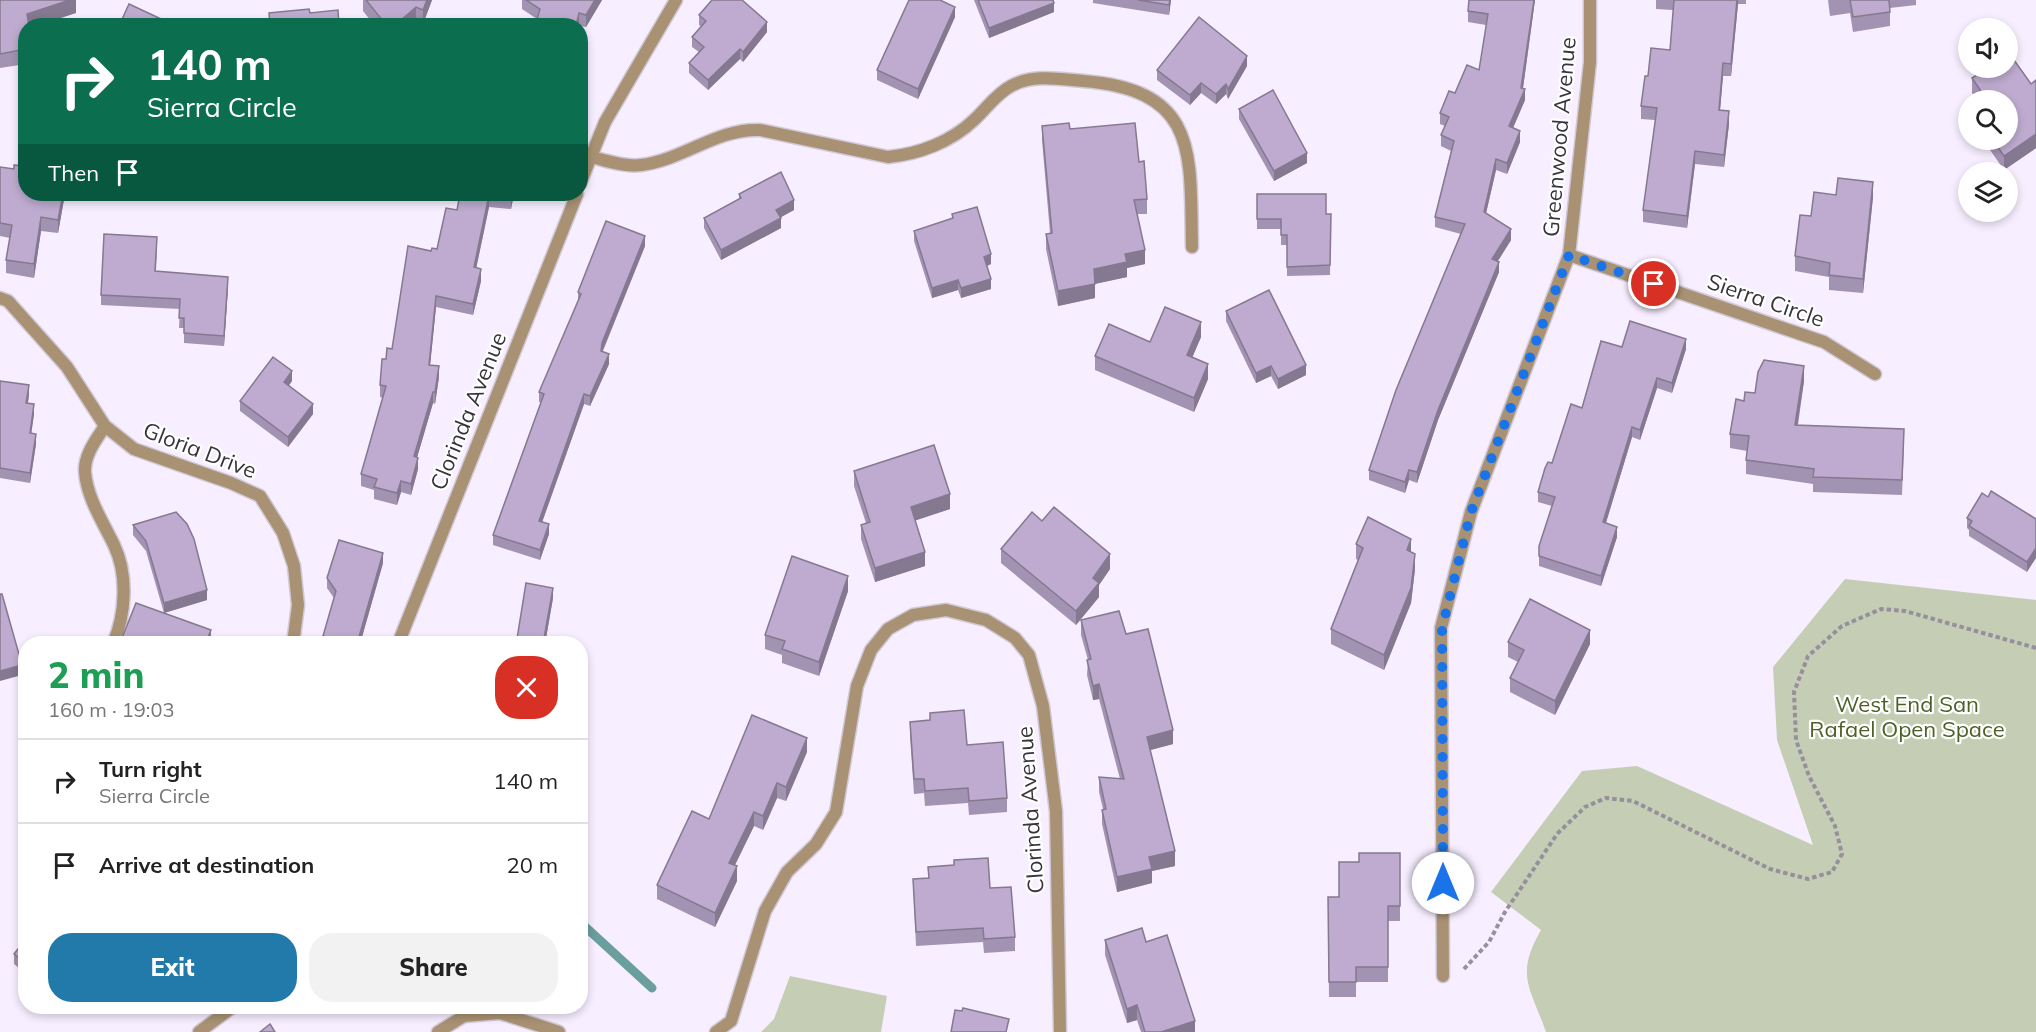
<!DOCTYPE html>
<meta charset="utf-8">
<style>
body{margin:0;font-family:Mulish,sans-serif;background:#f2f2f2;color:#222;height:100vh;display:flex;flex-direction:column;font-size:22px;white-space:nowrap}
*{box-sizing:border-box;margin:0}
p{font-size:20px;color:#767676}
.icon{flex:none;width:33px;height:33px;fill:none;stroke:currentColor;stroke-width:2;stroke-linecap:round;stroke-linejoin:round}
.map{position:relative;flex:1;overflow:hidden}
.sheet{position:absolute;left:18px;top:636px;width:570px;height:378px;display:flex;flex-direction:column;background:#fff;border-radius:24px;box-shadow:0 3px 9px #0003}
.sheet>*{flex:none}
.guide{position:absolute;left:18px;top:18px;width:570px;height:183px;border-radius:24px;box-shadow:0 3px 9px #0003;background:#0b6e4f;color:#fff;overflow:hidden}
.fabs{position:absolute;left:1958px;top:18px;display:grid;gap:12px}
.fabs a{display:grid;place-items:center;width:60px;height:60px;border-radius:50%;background:#fff;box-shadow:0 3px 9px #0003;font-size:30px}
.pin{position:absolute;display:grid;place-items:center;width:51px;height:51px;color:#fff;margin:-26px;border:3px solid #fff;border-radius:50%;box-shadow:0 2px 6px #0007}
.me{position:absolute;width:66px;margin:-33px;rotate:0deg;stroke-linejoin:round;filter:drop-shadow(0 0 4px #0008)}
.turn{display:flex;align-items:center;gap:21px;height:126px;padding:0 30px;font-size:27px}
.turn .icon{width:78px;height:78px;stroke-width:2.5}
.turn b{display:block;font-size:42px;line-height:51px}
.then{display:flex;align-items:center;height:57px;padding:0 30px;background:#0003;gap:12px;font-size:22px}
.round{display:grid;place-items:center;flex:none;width:63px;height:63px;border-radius:24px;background:#f2f2f2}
.head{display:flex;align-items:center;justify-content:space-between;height:102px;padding:0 30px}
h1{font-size:36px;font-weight:800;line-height:45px;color:#1e9e55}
.primary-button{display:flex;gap:12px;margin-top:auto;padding:12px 30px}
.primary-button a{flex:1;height:69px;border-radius:24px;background:#217aa9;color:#fff;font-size:24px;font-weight:800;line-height:69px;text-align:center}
.primary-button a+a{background:#f2f2f2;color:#222}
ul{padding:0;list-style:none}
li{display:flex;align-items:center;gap:18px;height:84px;padding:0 30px;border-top:2px solid #e0e0e0}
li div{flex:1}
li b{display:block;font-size:22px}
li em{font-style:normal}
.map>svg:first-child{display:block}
.green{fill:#c5ceb5}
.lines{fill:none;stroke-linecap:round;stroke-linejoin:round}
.stream{stroke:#6a9e9f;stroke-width:9}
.lane-casing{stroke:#d1c9d8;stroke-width:15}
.street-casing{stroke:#d1c9d8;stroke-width:15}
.path{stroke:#968f9c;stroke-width:4;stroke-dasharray:4.5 3;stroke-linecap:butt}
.lane{stroke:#a99273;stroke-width:12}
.street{stroke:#a99273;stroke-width:12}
.wall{fill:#a393b2}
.shaded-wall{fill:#857891}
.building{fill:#beabcf;stroke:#857891;stroke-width:1.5}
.route{stroke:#1a73e8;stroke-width:10;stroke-dasharray:0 18}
.labels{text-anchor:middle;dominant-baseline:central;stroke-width:4.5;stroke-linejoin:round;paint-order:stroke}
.street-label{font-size:22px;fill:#38343c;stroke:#fff}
.park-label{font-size:22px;fill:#4f5f25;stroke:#fff}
</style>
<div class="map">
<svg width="2036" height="1032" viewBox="0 0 2036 1032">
<rect width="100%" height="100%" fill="#f7eeff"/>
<!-- green -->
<g class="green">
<path d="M1845,579L2036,600V1032H1546C1530,987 1515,975 1541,930L1491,892L1582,771L1637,766L1813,845L1777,740L1773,667Z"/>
<polygon points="790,976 887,996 881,1032 761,1032 774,1019"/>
</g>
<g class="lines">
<!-- stream -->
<polyline class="stream" points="580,922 652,988"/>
<defs>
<path id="lane" d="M105,426C96,440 84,455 85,472C87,498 103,522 114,545C128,574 126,614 113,644"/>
<g id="street">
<path d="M591,157C608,161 625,167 641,165C683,160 717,128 760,130L888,157C919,154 951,142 974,120C987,108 996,94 1011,86C1033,74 1059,79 1083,81C1199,90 1190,153 1192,247"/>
<polyline points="580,184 605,122 676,0"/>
<polyline points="1569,255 1824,342 1875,374"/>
<polyline points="0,298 8,301 67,367 105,426 134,449 231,483 260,496 283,533 294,566 298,605 293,644"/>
<polyline points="398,644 577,194"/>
<polyline points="1443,976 1441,628 1471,512 1569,255 1590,62 1590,0"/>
<polyline points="199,1032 234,1006"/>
<polyline points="438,1032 464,1016 500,1013 559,1032"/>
<polyline points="716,1032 731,1021 765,911 787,872 816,844 836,812 857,686 871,650 888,629 913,615 946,610 986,620 1015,638 1029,655 1043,706 1056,811 1060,1032"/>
</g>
</defs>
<!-- lane casing -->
<use href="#lane" class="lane-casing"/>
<!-- street casing -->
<use href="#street" class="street-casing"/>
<!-- path -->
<polyline class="path" points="1464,969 1489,942 1505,912 1557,834 1585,807 1606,798 1633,801 1770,869 1808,879 1832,872 1842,854 1835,826 1809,776 1796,740 1794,692 1808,656 1842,626 1881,609 1905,611 2036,648"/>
<!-- lane -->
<use href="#lane" class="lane"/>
<!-- street -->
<use href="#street" class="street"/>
</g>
<!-- wall -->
<g class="wall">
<polygon points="0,0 76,0 76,13 26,26 26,64 0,68"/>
<polygon points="363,0 432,0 423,24 416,22 411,26 375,26 363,11"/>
<polygon points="522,0 602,0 586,27 537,19 522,9"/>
<polygon points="974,0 1053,0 1054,12 989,38"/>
<polygon points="1093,0 1171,0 1169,15 1093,3"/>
<polygon points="1535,0 1523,88 1525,100 1513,128 1520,142 1507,174 1496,170 1486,213 1511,240 1498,261 1499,272 1438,420 1417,483 1409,480 1405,493 1369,480 1369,470 1461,234 1435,227 1435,217 1451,151 1441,146 1441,135 1445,126 1440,124 1440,113 1455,93 1479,70 1486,25 1468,22 1468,11"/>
<polygon points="1656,0 1746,0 1746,4 1738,4 1731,76 1723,76 1720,110 1729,124 1724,167 1695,164 1687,228 1643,222 1643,210 1655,120 1641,119 1641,106 1648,76 1670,50 1673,10 1656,9"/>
<polygon points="1828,0 1916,0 1916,5 1890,8 1890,26 1853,32 1850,13 1830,16"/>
<polygon points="699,15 767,32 743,62 740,59 708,90 689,73 689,63 699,52 692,47 692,37 701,26 699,25"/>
<polygon points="955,17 918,99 877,80 877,70"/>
<polygon points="2009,53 2031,84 2036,80 2036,148 2004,170 1988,147 1988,140 2007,140 2007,100 1977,100 1972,93 1972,78 1988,68 2007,68 2007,54"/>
<polygon points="1247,66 1228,99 1226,94 1216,104 1201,93 1190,105 1157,80 1157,70"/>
<polygon points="1239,109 1307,163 1274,181 1239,119"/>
<polygon points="1042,126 1070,129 1139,162 1147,199 1147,214 1137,214 1145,264 1127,268 1127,277 1095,284 1095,298 1058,306 1046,249 1046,234 1050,233 1042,140"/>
<polygon points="0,167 65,194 58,233 41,231 34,278 6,273 6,260 10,238 0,236"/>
<polygon points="460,194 514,194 511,209 489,207 476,268 481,281 473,315 436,307 430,365 439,377 435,404 433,403 417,457 418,469 411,495 401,492 397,505 374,499 374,490 361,486 361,474 383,398 380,397 380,385 386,359 392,349 431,251 437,249 457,210"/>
<polygon points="739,194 794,210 780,217 781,228 721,260 704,228 704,218 739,199"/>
<polygon points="1257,194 1326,214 1331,214 1330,275 1287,276 1287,245 1281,245 1281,229 1257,229"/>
<polygon points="1836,195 1873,197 1863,293 1829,290 1829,277 1795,271 1795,256 1811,216"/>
<polygon points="952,214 991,264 987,266 991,289 961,298 958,290 932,298 914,241 914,231 952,219"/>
<polygon points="645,246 603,351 609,364 590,406 584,404 542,522 549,534 540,560 493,545 493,535 541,402 539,402 539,392 578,302 578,292"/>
<polygon points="157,247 156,271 228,287 224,346 184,343 184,328 179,328 180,309 101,305 101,295"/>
<polygon points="1226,311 1306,375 1278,389 1271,376 1256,383 1226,321"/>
<polygon points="1201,337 1192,357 1208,379 1194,412 1095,370 1095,356 1150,342"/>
<polygon points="1622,347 1686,349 1672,393 1657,388 1640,440 1632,437 1606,523 1617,537 1601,586 1539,566 1539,546 1552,506 1538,502 1538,492 1582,408"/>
<polygon points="0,381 29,395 28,403 34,414 31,433 36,444 30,483 0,478"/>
<polygon points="292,381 289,385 313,414 288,447 240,411 240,401"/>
<polygon points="1804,381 1798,425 1904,443 1902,495 1813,492 1813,484 1746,474 1746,460 1747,451 1730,448 1730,434 1755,393"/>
<polygon points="854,471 950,509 915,520 925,566 875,582 861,539 861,525 866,523 854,486"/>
<polygon points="1988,497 2036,519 2027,572 1969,536 1969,530 1967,528 1967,518"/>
<polygon points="1042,521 1110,569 1099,585 1099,597 1076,625 1001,563 1001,549"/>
<polygon points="133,525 207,600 164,613 146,551 133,535"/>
<polygon points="1356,544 1411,552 1415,569 1411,603 1384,670 1331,644 1331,629 1358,560 1356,559"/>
<polygon points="383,563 360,644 323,644 323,636 334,598 327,588 327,578"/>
<polygon points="848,591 819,676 782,663 782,655 765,649 765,635"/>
<polygon points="553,598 545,644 517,644 517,639"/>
<polygon points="1081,620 1126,634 1173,744 1150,750 1175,866 1152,871 1152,883 1117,892 1102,824 1102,810 1103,809 1099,792 1099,777 1120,779 1099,699 1093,700 1087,675 1088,660 1081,635"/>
<polygon points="122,638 211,644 122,644"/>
<polygon points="1508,642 1590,644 1555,715 1510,692 1510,678 1518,662 1508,657"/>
<polygon points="910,722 967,745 1007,798 1007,812 969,815 968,803 925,806 924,793 914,794 910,736"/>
<polygon points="807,752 786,801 777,798 763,830 754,826 735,865 737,881 715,927 657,899 657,885 709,819"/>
<polygon points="1400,853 1400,921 1388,921 1388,982 1356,982 1356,997 1329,997 1328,897 1339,897 1359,862"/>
<polygon points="928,867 990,888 1015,937 1015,951 984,953 983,942 916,946 913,879 928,878"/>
<polygon points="26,939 26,974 14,964 14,954"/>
<polygon points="1105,940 1146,942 1195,1032 1141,1032 1137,1020 1127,1023 1105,955"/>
</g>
<!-- shaded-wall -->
<g class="shaded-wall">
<polygon points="70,0 76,0 76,13 37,26 27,26 27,14"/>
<polygon points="427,0 432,0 423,24 423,10"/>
<polygon points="595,0 602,0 586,27 586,15"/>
<polygon points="1170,0 1171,0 1169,15 1169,5"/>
<polygon points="1534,0 1535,0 1522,95 1525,89 1525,100 1509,137 1509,126 1521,88"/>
<polygon points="1737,0 1738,0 1738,4 1731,76 1731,64"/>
<polygon points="1054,3 1054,12 989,38 989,28"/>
<polygon points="416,7 416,22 411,26 394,26"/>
<polygon points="955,7 955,17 918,99 918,89"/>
<polygon points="579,13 579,25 576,26"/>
<polygon points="767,22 767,32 743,62 743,52"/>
<polygon points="740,49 740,59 708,90 708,80"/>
<polygon points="1247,56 1247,66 1228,99 1228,89"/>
<polygon points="1723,63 1723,76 1719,122 1719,110"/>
<polygon points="1201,83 1201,93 1190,105 1190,95"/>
<polygon points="1226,84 1226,94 1216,104 1216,94"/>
<polygon points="1729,111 1729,124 1724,167 1724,155"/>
<polygon points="1520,131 1520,142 1507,174 1507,163"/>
<polygon points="2036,134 2036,148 2004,170 2004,156"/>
<polygon points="1695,151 1695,164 1687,228 1687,216"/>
<polygon points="1307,153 1307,163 1274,181 1274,171"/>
<polygon points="1496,159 1496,170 1484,222 1484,212"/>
<polygon points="1873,182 1873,197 1863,293 1863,279"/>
<polygon points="63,194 65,194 58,233 58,220"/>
<polygon points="511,194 514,194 511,209"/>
<polygon points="489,195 489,207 474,279 474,267"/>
<polygon points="794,200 794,210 776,220 776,210"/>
<polygon points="41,217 41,231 34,278 34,264"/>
<polygon points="781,218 781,228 721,260 721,250"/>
<polygon points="1511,229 1511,240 1492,270 1492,259"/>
<polygon points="645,236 645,246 602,352 601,351 602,343"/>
<polygon points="1145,250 1145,264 1127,268 1127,277 1094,284 1094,269 1125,254"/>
<polygon points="991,254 991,264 984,267 984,257"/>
<polygon points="1499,262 1499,272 1438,420 1417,483 1417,472 1438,410"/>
<polygon points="481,269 481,281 473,315 473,304"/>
<polygon points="228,277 228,287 224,346 224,336"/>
<polygon points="991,279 991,289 961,298 961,288"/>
<polygon points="958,280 958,290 932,298 932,288"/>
<polygon points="1095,284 1095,298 1058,306 1058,291"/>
<polygon points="436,296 436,307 429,376 429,365"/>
<polygon points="1201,322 1201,337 1187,370 1187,355"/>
<polygon points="1686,339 1686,349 1672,393 1672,383"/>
<polygon points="609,354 609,364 590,406 590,396"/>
<polygon points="1208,364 1208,379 1194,412 1194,398"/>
<polygon points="1306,365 1306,375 1278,389 1278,379"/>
<polygon points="439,366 439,377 435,404 435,392"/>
<polygon points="1271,366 1271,376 1256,383 1256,373"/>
<polygon points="1804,366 1804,381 1795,439 1795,425"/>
<polygon points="292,371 292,381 284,392 284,382"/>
<polygon points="1657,378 1657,388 1640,440 1640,430"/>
<polygon points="29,385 29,395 26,413 26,403"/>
<polygon points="433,392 433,403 414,468 414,456"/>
<polygon points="584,394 584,404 539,531 539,521"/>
<polygon points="34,404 34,414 30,443 30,433"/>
<polygon points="313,404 313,414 288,447 288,437"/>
<polygon points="1632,427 1632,437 1603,532 1603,522"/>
<polygon points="36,434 36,444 30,483 30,473"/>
<polygon points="418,458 418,469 411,495 411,484"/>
<polygon points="1409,470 1409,480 1405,493 1405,482"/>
<polygon points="401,481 401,492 397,505 397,493"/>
<polygon points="950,494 950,509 911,522 911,507"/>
<polygon points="549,524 549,534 540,560 540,550"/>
<polygon points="1617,527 1617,537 1601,586 1601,576"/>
<polygon points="1411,539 1411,553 1407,550"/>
<polygon points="2036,548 2036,558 2027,572 2027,562"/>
<polygon points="925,552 925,566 875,582 875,568"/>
<polygon points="383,553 383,563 360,644 357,644"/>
<polygon points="1110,554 1110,569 1099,585 1099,597 1076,625 1076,611 1093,578"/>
<polygon points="1415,554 1415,569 1411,603 1384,670 1384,655"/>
<polygon points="848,576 848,591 819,676 819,662"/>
<polygon points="553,588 553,598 545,644 543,644"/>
<polygon points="207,590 207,600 164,613 164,603"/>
<polygon points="211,630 211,644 205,644"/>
<polygon points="1590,630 1590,644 1555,715 1555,701"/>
<polygon points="22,665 22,675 0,681 0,671"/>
<polygon points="1099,684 1099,699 1093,700 1093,686"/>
<polygon points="1173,730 1173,744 1147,751 1147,737"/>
<polygon points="807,738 807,752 786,801 786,787"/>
<polygon points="777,783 777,798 763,830 763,816"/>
<polygon points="754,812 754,826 729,877 729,863"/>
<polygon points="1175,851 1175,866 1152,871 1152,883 1117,892 1117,877 1149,857"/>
<polygon points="737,866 737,881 715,927 715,913"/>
<polygon points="1137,1005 1137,1020 1127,1023 1127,1009"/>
<polygon points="1195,1021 1195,1032 1161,1032"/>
</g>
<!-- building -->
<g class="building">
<polygon points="0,0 70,0 27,14 29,26 26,26 26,49 0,54"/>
<polygon points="366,0 427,0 423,10 416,7 394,26 387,26"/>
<polygon points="526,0 595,0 586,15 579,13 576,26 535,26 540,9"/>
<polygon points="712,0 742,0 767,22 743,52 740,49 708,80 689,63 704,47 692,37 706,21 699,15"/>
<polygon points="909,0 940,0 955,7 918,89 877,70"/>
<polygon points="978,0 1053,0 1054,3 989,28"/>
<polygon points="1138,0 1170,0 1169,5"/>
<polygon points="1469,0 1534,0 1521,88 1525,89 1509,126 1520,131 1507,163 1496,159 1484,212 1511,229 1492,259 1499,262 1438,410 1417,472 1409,470 1405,482 1369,470 1396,390 1465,224 1435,217 1454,141 1441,135 1449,117 1440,113 1449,91 1455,93 1467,65 1479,70 1488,14 1468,11"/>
<polygon points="1674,0 1737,0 1731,64 1723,63 1719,110 1729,111 1724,155 1695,151 1687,216 1643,210 1657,108 1641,106 1645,76 1648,76 1651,48 1670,50"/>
<polygon points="1850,0 1889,0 1890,12 1853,17"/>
<polygon points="129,4 176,26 119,26"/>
<polygon points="309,9 310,13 338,10 339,26 270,26 269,13"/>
<polygon points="1199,17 1247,56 1228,89 1226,84 1216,94 1201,83 1190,95 1157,70"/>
<polygon points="2009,53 2031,84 2036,80 2036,134 2004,156 1993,140 2007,140 2007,100 1987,100 1972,78 1988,68 2007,68 2007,54"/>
<polygon points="1273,90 1307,153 1274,171 1239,109"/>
<polygon points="1069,123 1070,129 1135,123 1139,162 1144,161 1147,199 1134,200 1145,250 1125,254 1127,262 1094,269 1095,284 1058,291 1046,234 1052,233 1042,126"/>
<polygon points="14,165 26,166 26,194 63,194 58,220 41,217 34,264 6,260 12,225 0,223 0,167 14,169"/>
<polygon points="781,172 794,200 776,210 781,218 721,250 704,218 741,198 739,194"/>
<polygon points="1838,178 1873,182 1863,279 1829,275 1830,263 1795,256 1800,215 1811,216 1814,192 1836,195"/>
<polygon points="460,194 511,194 511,198 489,195 474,267 481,269 473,304 436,296 429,365 439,366 435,392 433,392 414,456 418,458 411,484 401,481 397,493 374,487 377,479 361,474 386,386 380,385 382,359 386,359 387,348 392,349 408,246 431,251 432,248 437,249 446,208 457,210"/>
<polygon points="1257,194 1326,194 1326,214 1331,214 1330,265 1287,267 1287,235 1281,235 1281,219 1257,219"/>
<polygon points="977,207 991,254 984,257 991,279 961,288 958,280 932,288 914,231 953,218 952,214"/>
<polygon points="606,221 645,236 602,343 601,351 609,354 590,396 584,394 539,521 549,524 540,550 493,535 544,394 539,392 581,294 578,292"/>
<polygon points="104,234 157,237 155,271 228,277 224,336 184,333 184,318 179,318 180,299 101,295"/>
<polygon points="1269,290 1306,365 1278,379 1271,366 1256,373 1226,311"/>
<polygon points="1165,307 1201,322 1187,355 1208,364 1194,398 1095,356 1109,324 1150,342"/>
<polygon points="1630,321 1686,339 1672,383 1657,378 1640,430 1632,427 1603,522 1617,527 1601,576 1539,556 1539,546 1555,497 1538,492 1545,468 1548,462 1552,463 1571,404 1582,408 1601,341 1622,347"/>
<polygon points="273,357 292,371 284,382 313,404 288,437 240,401"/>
<polygon points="1764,360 1804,366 1795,425 1904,429 1902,480 1813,477 1814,469 1746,460 1749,436 1730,434 1736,399 1744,401 1745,392 1755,393 1758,372"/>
<polygon points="0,381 29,385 26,403 34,404 30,433 36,434 30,473 0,468"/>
<polygon points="934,445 950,494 911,507 925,552 875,568 861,525 870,522 854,471"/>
<polygon points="1991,491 2036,519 2036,548 2027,562 1969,526 1972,521 1967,518 1982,493 1988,497"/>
<polygon points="1054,507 1110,554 1093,578 1099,583 1076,611 1001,549 1032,512 1042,521"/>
<polygon points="176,512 187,524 194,539 207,590 164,603 146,541 133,525"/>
<polygon points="1368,517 1411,539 1407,550 1415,554 1411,588 1384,655 1331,629 1363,548 1356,544"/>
<polygon points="339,540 383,553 357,644 348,644 323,636 336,591 327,578"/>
<polygon points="792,556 848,576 819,662 782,649 785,641 765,635"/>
<polygon points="526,583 553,588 543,644 517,639"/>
<polygon points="0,594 2,594 22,665 0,671"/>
<polygon points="1530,599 1590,630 1555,701 1510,678 1524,650 1508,642"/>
<polygon points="136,603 211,630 205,644 136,644 122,638"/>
<polygon points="1119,611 1126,634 1148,629 1173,730 1147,737 1175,851 1149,857 1152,869 1117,877 1102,810 1106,809 1099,777 1124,779 1099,684 1093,686 1087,660 1091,659 1081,620"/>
<polygon points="964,710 967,745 1003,742 1007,798 969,801 968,788 925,791 924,779 914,779 910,722 930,720 930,713"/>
<polygon points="752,715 807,738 786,787 777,783 763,816 754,812 729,863 737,866 715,913 657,885 692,811 709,819"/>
<polygon points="1359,853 1400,853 1400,906 1388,906 1388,967 1356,967 1356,982 1329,982 1328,897 1339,897 1339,862 1359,862"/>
<polygon points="988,858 990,888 1011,887 1015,937 984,939 983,928 916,932 913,879 929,878 928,867 954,865 954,860"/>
<polygon points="1142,928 1146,942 1167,935 1195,1021 1161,1032 1145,1032 1137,1005 1127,1009 1105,940"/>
<polygon points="26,939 26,964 14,954"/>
<polygon points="963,1008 1009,1019 1006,1032 951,1032 955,1010 962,1011"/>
<polygon points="270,1024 275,1032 260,1032"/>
</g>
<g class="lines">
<!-- route -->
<polyline class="route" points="1443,883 1442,628 1471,512 1569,255 1654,284"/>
</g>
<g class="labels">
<!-- street labels -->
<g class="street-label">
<text transform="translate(1559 137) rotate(-85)">Greenwood Avenue</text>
<text transform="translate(1766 300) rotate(19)">Sierra Circle</text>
<text transform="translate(468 411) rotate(-68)">Clorinda Avenue</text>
<text transform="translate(200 450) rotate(21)">Gloria Drive</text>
<text transform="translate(1030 810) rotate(-94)">Clorinda Avenue</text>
</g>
<!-- park labels -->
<g class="park-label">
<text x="1907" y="704">West End San<tspan x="1907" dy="25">Rafael Open Space</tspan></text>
</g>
</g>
</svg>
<div class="fabs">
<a><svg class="icon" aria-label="sound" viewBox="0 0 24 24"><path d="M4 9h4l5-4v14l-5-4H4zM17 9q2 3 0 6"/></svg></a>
<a><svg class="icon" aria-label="search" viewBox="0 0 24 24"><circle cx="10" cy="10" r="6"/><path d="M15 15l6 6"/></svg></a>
<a><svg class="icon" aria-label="layers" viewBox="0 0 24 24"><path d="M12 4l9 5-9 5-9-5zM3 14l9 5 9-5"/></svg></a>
</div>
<div class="pin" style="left:1654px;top:284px;background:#d93025"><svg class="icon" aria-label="arrive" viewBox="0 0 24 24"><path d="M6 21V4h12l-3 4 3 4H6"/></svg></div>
<svg class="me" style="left:1443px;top:883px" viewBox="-20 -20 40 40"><circle r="19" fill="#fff"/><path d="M0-13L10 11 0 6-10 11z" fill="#1a73e8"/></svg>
<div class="guide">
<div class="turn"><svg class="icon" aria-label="right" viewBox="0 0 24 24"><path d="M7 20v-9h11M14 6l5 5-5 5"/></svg><div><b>140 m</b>Sierra Circle</div></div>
<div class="then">Then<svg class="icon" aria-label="arrive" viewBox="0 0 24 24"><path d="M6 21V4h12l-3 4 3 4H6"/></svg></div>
</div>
<section class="sheet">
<div class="head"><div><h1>2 min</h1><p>160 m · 19:03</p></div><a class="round" style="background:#d93025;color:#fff"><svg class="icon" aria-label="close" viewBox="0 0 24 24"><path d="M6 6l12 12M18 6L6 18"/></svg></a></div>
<ul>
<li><svg class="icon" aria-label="right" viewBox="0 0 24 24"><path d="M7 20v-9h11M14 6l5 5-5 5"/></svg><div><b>Turn right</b><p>Sierra Circle</p></div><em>140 m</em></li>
<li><svg class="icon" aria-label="arrive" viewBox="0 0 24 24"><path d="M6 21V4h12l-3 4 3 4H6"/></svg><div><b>Arrive at destination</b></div><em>20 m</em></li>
</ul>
<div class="primary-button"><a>Exit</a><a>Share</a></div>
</section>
</div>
